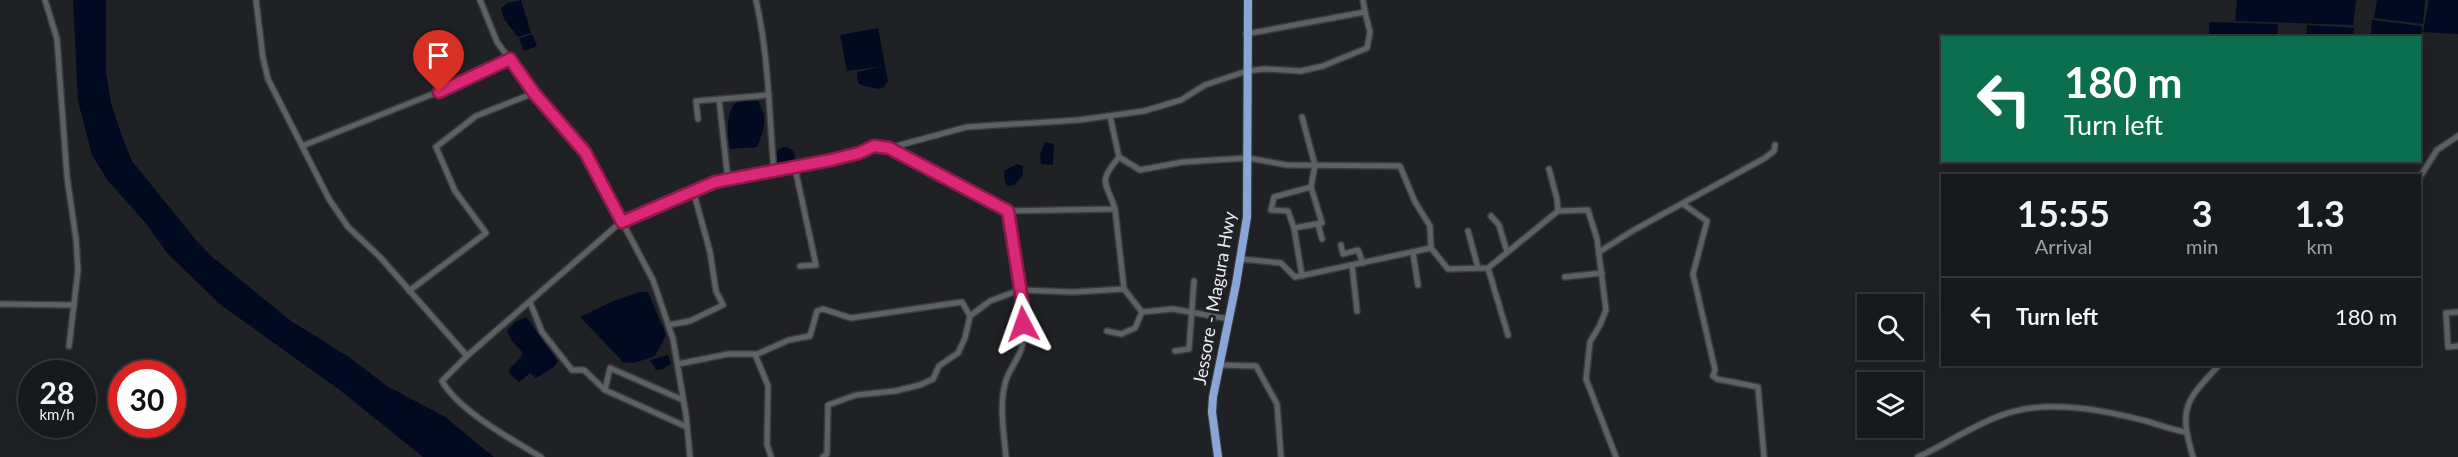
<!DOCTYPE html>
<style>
body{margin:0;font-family:Lato,sans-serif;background:#202224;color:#f1f3f6;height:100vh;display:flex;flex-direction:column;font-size:22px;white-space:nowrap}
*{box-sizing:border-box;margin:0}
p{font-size:20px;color:#9ea0a3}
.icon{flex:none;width:33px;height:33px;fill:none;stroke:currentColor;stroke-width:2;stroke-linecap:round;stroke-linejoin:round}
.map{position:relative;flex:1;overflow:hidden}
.details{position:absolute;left:1941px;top:174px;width:480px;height:192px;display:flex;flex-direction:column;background:#17191b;border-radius:0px;box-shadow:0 3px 15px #0003,0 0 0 2px #36383a}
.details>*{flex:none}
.hud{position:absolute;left:1941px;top:36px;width:480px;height:126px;border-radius:0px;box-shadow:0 3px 15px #0003,0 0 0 2px #36383a;background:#0b6e4f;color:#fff;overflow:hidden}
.tools{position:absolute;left:1857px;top:294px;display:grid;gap:12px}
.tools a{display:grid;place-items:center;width:66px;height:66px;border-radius:0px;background:#17191b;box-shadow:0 3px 15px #0003,0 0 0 2px #36383a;font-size:30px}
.speed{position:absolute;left:18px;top:360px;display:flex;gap:12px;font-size:30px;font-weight:700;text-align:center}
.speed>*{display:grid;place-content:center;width:78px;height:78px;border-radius:50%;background:#17191b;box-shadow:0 3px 15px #0003,0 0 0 2px #36383a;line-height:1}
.speed small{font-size:15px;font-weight:400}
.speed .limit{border:9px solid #d22;background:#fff;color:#111}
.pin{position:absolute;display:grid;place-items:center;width:51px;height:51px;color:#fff;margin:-62px -26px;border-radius:50% 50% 50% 0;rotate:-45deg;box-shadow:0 0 6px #0007}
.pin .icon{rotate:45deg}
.me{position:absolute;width:66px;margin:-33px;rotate:356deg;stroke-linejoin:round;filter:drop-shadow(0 0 4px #0008)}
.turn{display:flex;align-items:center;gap:21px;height:126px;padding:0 24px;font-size:27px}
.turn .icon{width:78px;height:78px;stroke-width:2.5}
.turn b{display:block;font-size:42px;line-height:51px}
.eta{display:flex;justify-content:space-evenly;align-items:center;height:102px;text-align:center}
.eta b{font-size:36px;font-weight:700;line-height:42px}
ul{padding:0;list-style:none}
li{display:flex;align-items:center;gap:18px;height:78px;padding:0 24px;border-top:2px solid #36383a}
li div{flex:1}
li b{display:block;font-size:22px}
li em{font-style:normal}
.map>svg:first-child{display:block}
.water{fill:#010a21}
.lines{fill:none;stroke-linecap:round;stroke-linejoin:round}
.minor-casing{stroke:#3b3c3f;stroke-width:8}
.trunk-casing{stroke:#3b3c3f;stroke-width:10}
.minor{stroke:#5e6164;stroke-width:5}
.trunk{stroke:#8aa6d6;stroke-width:8}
.route-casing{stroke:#8e194d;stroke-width:15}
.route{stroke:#db2777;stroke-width:10}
.labels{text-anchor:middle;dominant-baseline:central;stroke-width:6;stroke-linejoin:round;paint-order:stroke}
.street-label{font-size:18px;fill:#ecedef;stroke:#1f2124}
</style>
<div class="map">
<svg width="2458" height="457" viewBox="0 0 2458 457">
<rect width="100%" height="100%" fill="#1f2124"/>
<!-- water -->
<g class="water">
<polygon points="73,0 106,0 106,73 111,103 123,139 132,161 195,239 211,256 291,321 349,357 387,386 445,417 494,457 423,457 341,391 221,305 167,253 145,222 108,181 92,155 78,101"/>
<polygon points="521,0 531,33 518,37 504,19 501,8 508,3"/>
<polygon points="2237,0 2356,0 2353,25 2235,21"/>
<polygon points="2377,0 2425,0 2423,24 2374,18"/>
<polygon points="2429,0 2458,0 2458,34 2423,32"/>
<polygon points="2372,20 2422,26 2420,68 2420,38 2371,37"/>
<polygon points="2209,22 2278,24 2277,37 2209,37"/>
<polygon points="2307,25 2354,28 2353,37 2306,37"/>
<polygon points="878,28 888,81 884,87 878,89 861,85 858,83 857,72 884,66 847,71 840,35"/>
<polygon points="532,34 537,46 524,51 519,39"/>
<path d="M744,101H758C768,116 764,131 757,147L730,149C728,133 725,117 735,103Z"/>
<polygon points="1045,142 1054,144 1053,165 1041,164 1040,154"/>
<circle cx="785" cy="157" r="10"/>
<polygon points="1017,164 1023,166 1023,175 1014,185 1008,186 1005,182 1004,171"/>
<polygon points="640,292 648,292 666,335 655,356 634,363 623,362 580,317 613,301"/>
<polygon points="526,317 558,361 554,367 536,378 530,373 519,382 510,374 509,369 521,357 522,352 512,341 507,331 515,322"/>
<polygon points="668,355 671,364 663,369 656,370 650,360"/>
</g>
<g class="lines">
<defs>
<g id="minor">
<polyline points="45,0 57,39 67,177 76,239 78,270 69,346"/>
<polyline points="256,0 263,58 268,79 329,199 348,227 380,257 467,356 622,221 715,182 831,160 859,153 875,145 889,148 967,127 1079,120 1144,111 1181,100 1205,85 1247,71 1264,69 1301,71 1323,66 1367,48 1370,32 1365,12"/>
<polyline points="480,0 497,42 534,93 585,152 653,280 673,339 686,415 690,457"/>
<path d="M756,0C769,57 769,115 774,172"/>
<polyline points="1246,34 1365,12 1363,0"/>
<polyline points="719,99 728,180"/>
<polyline points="1110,116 1119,157 1140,170 1183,162 1248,158 1287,165 1400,166 1415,202 1430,226 1431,248"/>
<polyline points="698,119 696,101 769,95"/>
<polyline points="302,146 458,84 510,59"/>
<path d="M889,148L1008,211L1115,209C1106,180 1097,184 1119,157"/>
<polyline points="795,168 816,265 800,266"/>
<polyline points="1549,169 1557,199 1558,211"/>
<polyline points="2420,177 2437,150 2458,136"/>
<polyline points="1683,204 1707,221 1693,274 1715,370 1713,376 1717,379 1758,387 1764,457"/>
<polyline points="1115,209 1124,289"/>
<polyline points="1491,216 1499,225 1507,252"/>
<polyline points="1318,224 1322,239"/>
<polyline points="1294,228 1322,223 1311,187 1315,165 1302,117"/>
<polyline points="1468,231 1478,268"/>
<polyline points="1341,245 1343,254 1358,250 1363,263"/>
<polyline points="1599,252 1634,230 1765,158 1774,151 1775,145"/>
<polyline points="1413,253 1418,285"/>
<polyline points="1241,259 1281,263 1295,277 1431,248 1448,269 1488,268 1558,211 1588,210 1597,239 1606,310 1600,325 1590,342 1586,379 1616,457"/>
<polyline points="1352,265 1357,311"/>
<polyline points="1488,268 1508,335"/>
<polyline points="1302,276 1294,228 1288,211 1271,210 1274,197 1311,187"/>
<polyline points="1565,277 1602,273"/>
<polyline points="409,291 486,233 455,191 436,147 476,116 534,93"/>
<polyline points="530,302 542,332 572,370 584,370 605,390 687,427"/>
<polyline points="0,304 74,305"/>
<polyline points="2458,312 2446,313 2448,347 2458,346"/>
<polyline points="668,325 690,321 723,305 716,291 710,252 693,190"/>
<polyline points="1107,331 1121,334 1135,328 1142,312"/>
<polyline points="1175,351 1189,349 1194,281"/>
<polyline points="755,355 789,340 810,336 817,311 823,309 851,318 962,302 970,316"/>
<path d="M467,356L442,381C459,411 511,439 541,457"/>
<polyline points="678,364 728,354 755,354 768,386 767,444 771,457"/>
<polyline points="1219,365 1256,366 1277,404 1281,457"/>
<polyline points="605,390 610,368 683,400"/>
<polyline points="823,457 827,454 828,405 856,395 895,391 920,385 933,379 939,366 958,353 965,338 970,316 990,301 1020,290 1073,292 1124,289 1142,312 1173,309 1229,319"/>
<path d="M1006,457C1004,434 999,407 1005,384C1008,369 1021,358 1023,342C1028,303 1014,250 1008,211"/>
<path d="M1918,457C1947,444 1974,424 2005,414C2048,399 2104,410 2146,421C2160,425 2172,430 2186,432"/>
<path d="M2193,457C2178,406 2186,401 2220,364"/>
</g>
<polyline id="trunk" points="1218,457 1212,412 1213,397 1236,284 1247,217 1248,0"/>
</defs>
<!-- minor casing -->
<use href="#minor" class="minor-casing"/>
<!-- trunk casing -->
<use href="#trunk" class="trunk-casing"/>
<!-- minor -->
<use href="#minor" class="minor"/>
<!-- trunk -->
<use href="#trunk" class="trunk"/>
</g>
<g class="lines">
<defs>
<polyline id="route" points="439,92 510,59 534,93 585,152 622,222 715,182 831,160 859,153 874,146 889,148 1008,211 1023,306 1023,324"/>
</defs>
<!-- route casing -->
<use href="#route" class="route-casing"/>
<!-- route -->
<use href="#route" class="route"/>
</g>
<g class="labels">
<!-- street labels -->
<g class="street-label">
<text transform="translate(1214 298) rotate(-80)">Jessore - Magura Hwy</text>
</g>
</g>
</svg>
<div class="tools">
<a><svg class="icon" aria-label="search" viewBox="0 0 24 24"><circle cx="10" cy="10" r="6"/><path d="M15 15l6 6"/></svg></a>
<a><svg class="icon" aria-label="layers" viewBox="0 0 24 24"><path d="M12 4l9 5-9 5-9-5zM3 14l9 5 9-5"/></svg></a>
</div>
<div class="speed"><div>28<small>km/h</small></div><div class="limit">30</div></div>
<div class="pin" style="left:439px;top:92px;background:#d93025"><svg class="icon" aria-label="arrive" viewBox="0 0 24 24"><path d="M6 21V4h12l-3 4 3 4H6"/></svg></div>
<svg class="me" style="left:1023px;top:324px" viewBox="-20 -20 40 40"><path d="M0-17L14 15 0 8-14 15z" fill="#db2777" stroke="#fff" stroke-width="4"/></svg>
<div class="hud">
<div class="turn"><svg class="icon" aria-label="left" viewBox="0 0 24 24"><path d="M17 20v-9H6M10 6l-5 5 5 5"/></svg><div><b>180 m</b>Turn left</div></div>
</div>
<section class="details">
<div class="eta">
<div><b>15:55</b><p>Arrival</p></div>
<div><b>3</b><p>min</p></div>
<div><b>1.3</b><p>km</p></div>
</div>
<ul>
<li><svg class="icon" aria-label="left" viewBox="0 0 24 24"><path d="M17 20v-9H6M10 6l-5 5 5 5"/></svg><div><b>Turn left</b></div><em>180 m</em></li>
</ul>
</section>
</div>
